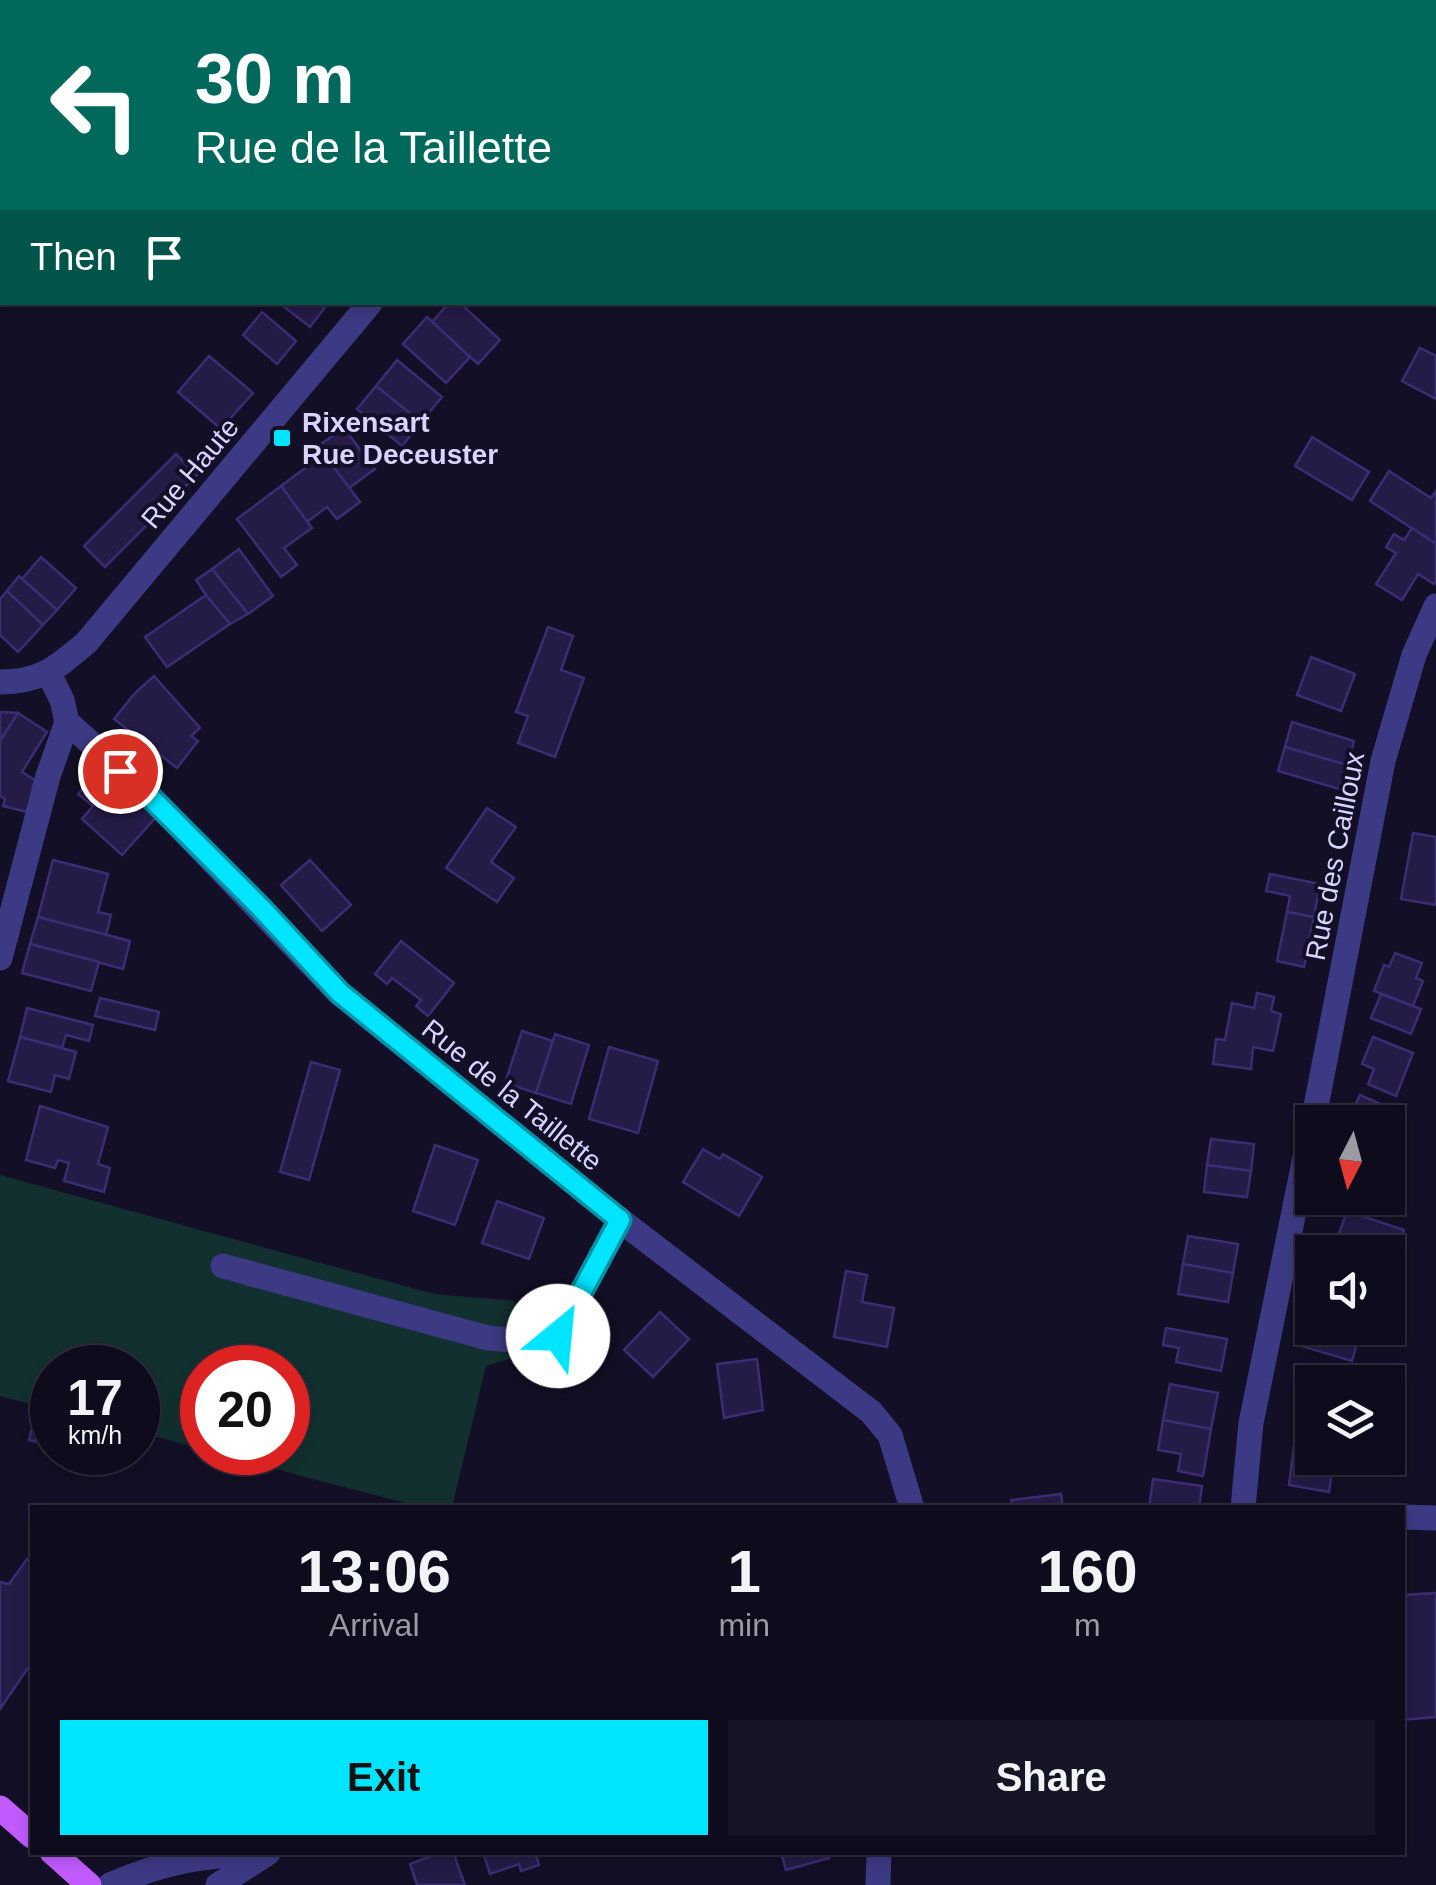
<!DOCTYPE html>
<style>
body{margin:0;font-family:Arial,sans-serif;background:#171425;color:#f1f3f6;height:100vh;display:flex;flex-direction:column;font-size:38px;white-space:nowrap}
*{box-sizing:border-box;margin:0}
p{font-size:32px;color:#9b9ba3}
.icon{flex:none;width:55px;height:55px;fill:none;stroke:currentColor;stroke-width:2;stroke-linecap:round;stroke-linejoin:round}
.map{position:relative;flex:1;overflow:hidden}
.panel{position:absolute;left:30px;top:1505px;width:1375px;height:350px;display:flex;flex-direction:column;background:#0e0b1c;border-radius:0px;box-shadow:0 5px 15px #0003,0 0 0 2px #2e2b3b}
.panel>*{flex:none}
.guide{position:absolute;left:0px;top:0px;width:1438px;height:305px;box-shadow:0 5px 15px #0003,0 0 0 2px #2e2b3b;background:#00695c;color:#fff;overflow:hidden}
.needle{width:65px;rotate:186deg}
.buttons{position:absolute;left:1295px;top:1105px;display:grid;gap:20px}
.buttons a{display:grid;place-items:center;width:110px;height:110px;border-radius:0px;background:#0e0b1c;box-shadow:0 5px 15px #0003,0 0 0 2px #2e2b3b;font-size:50px}
.speed{position:absolute;left:30px;top:1345px;display:flex;gap:20px;font-size:50px;font-weight:700;text-align:center}
.speed>*{display:grid;place-content:center;width:130px;height:130px;border-radius:50%;background:#0e0b1c;box-shadow:0 5px 15px #0003,0 0 0 2px #2e2b3b;line-height:1}
.speed small{font-size:25px;font-weight:400}
.speed .limit{border:15px solid #d22;background:#fff;color:#111}
.pin{position:absolute;display:grid;place-items:center;width:85px;height:85px;color:#fff;margin:-42px;border:5px solid #fff;border-radius:50%;box-shadow:0 2px 10px #0007}
.me{position:absolute;width:110px;margin:-55px;rotate:28deg;stroke-linejoin:round;filter:drop-shadow(0 0 8px #0008)}
.turn{display:flex;align-items:center;gap:35px;height:210px;padding:0 30px;font-size:45px}
.turn .icon{width:130px;height:130px;stroke-width:2.5}
.turn b{display:block;font-size:70px;line-height:85px}
.then{display:flex;align-items:center;height:95px;padding:0 30px;background:#0003;gap:20px;font-size:38px}
.eta{display:flex;justify-content:space-evenly;align-items:center;height:170px;text-align:center}
.eta b{font-size:60px;font-weight:700;line-height:70px}
.action{display:flex;gap:20px;margin-top:auto;padding:20px 30px}
.action a{flex:1;height:115px;border-radius:0px;background:#00e5ff;color:#111;font-size:40px;font-weight:700;line-height:115px;text-align:center}
.action a+a{background:#171425;color:#f1f3f6}
.map>svg:first-child{display:block}
.green{fill:#12302f}
.building{fill:#241b47;stroke:#3b2d73;stroke-width:2.5}
.lines{fill:none;stroke-linecap:round;stroke-linejoin:round}
.minor{stroke:#3d3a85;stroke-width:25}
.major{stroke:#c25bff;stroke-width:25}
.route-casing{stroke:#0095a6;stroke-width:25}
.route{stroke:#00e5ff;stroke-width:18}
.poi-dot{fill:#00e5ff;stroke:#130f26;stroke-width:4}
.labels{text-anchor:middle;dominant-baseline:central;stroke-width:8;stroke-linejoin:round;paint-order:stroke}
.poi-label{font-size:28px;font-weight:bold;fill:#d9d4ff;stroke:#130f26;text-anchor:start}
.street-label{font-size:28px;fill:#d9d4ff;stroke:#130f26}
</style>
<div class="map">
<svg width="1436" height="1885" viewBox="0 0 1436 1885">
<rect width="100%" height="100%" fill="#130f26"/>
<!-- green -->
<polygon class="green" points="0,1175 434,1294 515,1301 512,1358 486,1366 452,1507 421,1507 214,1453 288,1452 288,1368 202,1368 202,1449 138,1432 138,1368 52,1368 52,1410 0,1396"/>
<!-- building -->
<g class="building">
<polygon points="278,302 329,302 310,327"/>
<polygon points="450,302 459,302 500,340 478,364 432,322"/>
<polygon points="262,312 296,341 277,364 243,335"/>
<polygon points="427,317 470,357 446,383 403,344"/>
<polygon points="1420,348 1436,356 1436,399 1402,381"/>
<polygon points="209,356 253,393 221,429 178,392"/>
<polygon points="397,360 442,397 421,422 376,386"/>
<polygon points="376,386 421,422 402,446 357,409"/>
<polygon points="344,428 375,469 349,488 318,446"/>
<polygon points="1312,437 1369,472 1352,500 1295,466"/>
<polygon points="176,454 197,475 105,567 84,546"/>
<polygon points="324,454 360,502 337,519 327,507 307,522 281,486"/>
<polygon points="1389,471 1431,498 1436,491 1436,544 1370,501"/>
<polygon points="281,486 312,528 284,548 297,565 281,577 237,519"/>
<polygon points="1412,528 1436,544 1436,580 1434,584 1418,574 1402,600 1376,584 1396,553 1386,547 1394,534 1404,540"/>
<polygon points="239,549 273,596 248,614 212,569"/>
<polygon points="41,557 76,588 57,610 22,579"/>
<polygon points="212,569 248,614 230,624 206,595 196,580"/>
<polygon points="19,576 57,610 43,625 7,591"/>
<polygon points="7,591 43,625 18,652 0,635 0,599"/>
<polygon points="206,595 230,624 167,667 145,637"/>
<polygon points="548,627 573,636 561,670 584,678 555,757 518,743 528,716 516,712"/>
<polygon points="1311,657 1355,674 1341,711 1297,695"/>
<polygon points="154,676 200,728 191,736 198,741 177,768 114,719 135,693"/>
<polygon points="0,712 18,713 0,741"/>
<polygon points="18,713 47,732 22,772 35,780 27,812 3,806 5,799 0,796 0,741"/>
<polygon points="1292,722 1354,741 1347,765 1285,747"/>
<polygon points="1285,747 1347,765 1339,789 1278,771"/>
<polygon points="101,768 156,817 122,855 82,819 93,806 78,794"/>
<polygon points="487,808 516,827 491,862 514,878 497,902 446,868"/>
<polygon points="1413,833 1436,837 1436,905 1401,899"/>
<polygon points="53,860 108,874 98,912 111,915 106,935 38,917"/>
<polygon points="310,860 351,905 322,931 281,885"/>
<polygon points="1270,874 1320,884 1314,917 1287,912 1290,896 1266,891"/>
<polygon points="1287,912 1314,917 1304,967 1277,961"/>
<polygon points="38,917 130,941 123,969 30,944"/>
<polygon points="401,941 454,983 428,1016 416,1006 421,1000 392,978 387,984 375,974"/>
<polygon points="30,944 99,962 91,991 22,973"/>
<polygon points="1395,953 1422,963 1416,978 1423,981 1413,1006 1374,991 1384,965 1389,967"/>
<polygon points="1257,993 1274,997 1271,1011 1281,1014 1273,1051 1253,1047 1251,1069 1213,1064 1216,1039 1225,1040 1232,1003 1254,1008"/>
<polygon points="1381,994 1421,1009 1411,1034 1371,1018"/>
<polygon points="100,998 159,1012 155,1030 95,1016"/>
<polygon points="27,1008 93,1025 89,1041 66,1035 62,1048 20,1037"/>
<polygon points="522,1031 553,1041 536,1093 505,1083"/>
<polygon points="555,1034 589,1045 571,1104 536,1093"/>
<polygon points="20,1037 76,1052 69,1079 55,1075 51,1092 8,1081"/>
<polygon points="1373,1037 1413,1053 1396,1096 1368,1084 1374,1069 1362,1064"/>
<polygon points="609,1047 658,1061 638,1133 589,1119"/>
<polygon points="311,1062 340,1070 309,1180 280,1172"/>
<polygon points="1360,1095 1401,1113 1388,1142 1388,1122 1347,1122"/>
<polygon points="40,1106 108,1127 98,1164 110,1168 104,1192 64,1181 69,1163 58,1160 55,1168 26,1160"/>
<polygon points="1211,1139 1254,1144 1251,1171 1207,1165"/>
<polygon points="435,1145 478,1160 455,1225 413,1211"/>
<polygon points="703,1149 720,1159 723,1154 762,1177 739,1216 683,1182"/>
<polygon points="1207,1165 1251,1171 1247,1197 1204,1192"/>
<polygon points="497,1201 544,1218 529,1259 482,1243"/>
<polygon points="1347,1211 1404,1230 1393,1264 1388,1262 1388,1252 1358,1252 1335,1245"/>
<polygon points="1188,1236 1238,1244 1233,1273 1183,1264"/>
<polygon points="1183,1264 1233,1273 1228,1302 1178,1294"/>
<polygon points="846,1271 867,1275 862,1302 894,1308 887,1347 834,1337"/>
<polygon points="660,1312 689,1339 653,1377 624,1350"/>
<polygon points="1307,1314 1312,1316 1312,1328 1361,1330 1352,1361 1298,1345"/>
<polygon points="1166,1328 1227,1339 1221,1371 1176,1362 1179,1348 1163,1345"/>
<polygon points="757,1359 763,1410 724,1418 717,1364"/>
<polygon points="1170,1384 1218,1393 1211,1429 1163,1420"/>
<polygon points="1301,1387 1312,1389 1312,1440 1295,1438"/>
<polygon points="34,1419 52,1423 52,1445 29,1440"/>
<polygon points="1163,1420 1211,1429 1203,1476 1178,1471 1181,1454 1158,1450"/>
<polygon points="1295,1438 1312,1440 1312,1458 1334,1458 1329,1492 1289,1485"/>
<polygon points="1153,1479 1202,1486 1199,1508 1149,1508"/>
<polygon points="1061,1494 1063,1508 1012,1508 1011,1500"/>
<polygon points="27,1559 32,1563 32,1662 0,1709 0,1582 9,1584"/>
<polygon points="1436,1593 1436,1717 1402,1720 1402,1595"/>
<polygon points="442,1852 453,1852 465,1885 417,1885 410,1864"/>
<polygon points="483,1852 535,1852 539,1865 521,1871 519,1864 490,1874"/>
<polygon points="781,1852 828,1852 829,1858 786,1870"/>
</g>
<g class="lines">
<!-- minor -->
<g class="minor">
<polyline points="606,2 608,0"/>
<path d="M0,682C41,682 56,668 86,643L371,302"/>
<polyline points="67,722 149,795 339,993 620,1220 871,1412 890,1435 912,1508"/>
<polyline points="0,958 48,776 67,722 62,700 48,672"/>
<polyline points="1313,1122 1383,761 1414,655 1436,606"/>
<polyline points="223,1266 488,1338 513,1340 558,1336 620,1220"/>
<polyline points="1243,1508 1251,1423 1312,1123"/>
<polyline points="1402,1517 1436,1518"/>
<path d="M110,1885C168,1860 205,1855 268,1853"/>
<polyline points="218,1885 265,1855"/>
<polyline points="878,1885 879,1852"/>
</g>
<!-- major -->
<g class="major">
<polyline points="0,1808 32,1836"/>
<polyline points="52,1852 89,1885"/>
</g>
</g>
<g class="lines">
<defs>
<polyline id="route" points="120,771 148,795 261,908 340,993 620,1220 558,1336"/>
</defs>
<!-- route casing -->
<use href="#route" class="route-casing"/>
<!-- route -->
<use href="#route" class="route"/>
</g>
<!-- markers -->
<rect class="poi-dot" x="272" y="428" width="20" height="20" rx="5"/>
<g class="labels">
<!-- poi labels -->
<g class="poi-label">
<text x="302" y="422">Rixensart<tspan x="302" dy="32">Rue Deceuster</tspan></text>
</g>
<!-- street labels -->
<g class="street-label">
<text transform="translate(190 473) rotate(-50)">Rue Haute</text>
<text transform="translate(1335 856) rotate(-79)">Rue des Cailloux</text>
<text transform="translate(512 1095) rotate(39)">Rue de la Taillette</text>
</g>
</g>
</svg>
<div class="buttons">
<a><svg class="needle" viewBox="-14 -14 28 28"><path d="M0-13l5 13h-10z" fill="#e53935"/><path d="M0 13l5-13h-10z" fill="#9b9ba3"/></svg></a>
<a><svg class="icon" aria-label="sound" viewBox="0 0 24 24"><path d="M4 9h4l5-4v14l-5-4H4zM17 9q2 3 0 6"/></svg></a>
<a><svg class="icon" aria-label="layers" viewBox="0 0 24 24"><path d="M12 4l9 5-9 5-9-5zM3 14l9 5 9-5"/></svg></a>
</div>
<div class="speed"><div>17<small>km/h</small></div><div class="limit">20</div></div>
<div class="pin" style="left:120px;top:771px;background:#d93025"><svg class="icon" aria-label="arrive" viewBox="0 0 24 24"><path d="M6 21V4h12l-3 4 3 4H6"/></svg></div>
<svg class="me" style="left:558px;top:1336px" viewBox="-20 -20 40 40"><circle r="19" fill="#fff"/><path d="M0-13L10 11 0 6-10 11z" fill="#00e5ff"/></svg>
<div class="guide">
<div class="turn"><svg class="icon" aria-label="left" viewBox="0 0 24 24"><path d="M17 20v-9H6M10 6l-5 5 5 5"/></svg><div><b>30 m</b>Rue de la Taillette</div></div>
<div class="then">Then<svg class="icon" aria-label="arrive" viewBox="0 0 24 24"><path d="M6 21V4h12l-3 4 3 4H6"/></svg></div>
</div>
<section class="panel">
<div class="eta">
<div><b>13:06</b><p>Arrival</p></div>
<div><b>1</b><p>min</p></div>
<div><b>160</b><p>m</p></div>
</div>
<div class="action"><a>Exit</a><a>Share</a></div>
</section>
</div>
